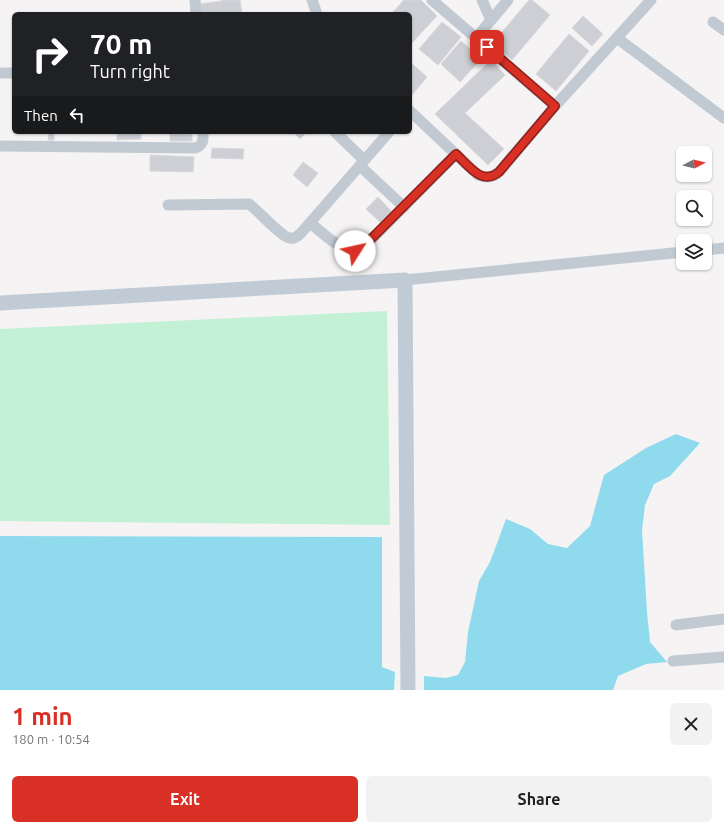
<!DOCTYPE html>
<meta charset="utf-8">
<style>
body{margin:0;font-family:Ubuntu,sans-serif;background:#f2f2f2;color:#202124;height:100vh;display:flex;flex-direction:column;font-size:15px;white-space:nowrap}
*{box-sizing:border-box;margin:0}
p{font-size:13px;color:#757577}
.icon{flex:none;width:22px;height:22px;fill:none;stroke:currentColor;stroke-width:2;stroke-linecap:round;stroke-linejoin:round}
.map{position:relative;height:690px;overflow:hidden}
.drawer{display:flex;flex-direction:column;background:#fff;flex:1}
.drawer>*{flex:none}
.banner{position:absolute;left:12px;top:12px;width:400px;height:122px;border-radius:6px;box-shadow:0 1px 3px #0004;background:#202124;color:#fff;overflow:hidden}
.needle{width:26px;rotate:83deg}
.fabs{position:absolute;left:676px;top:146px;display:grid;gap:8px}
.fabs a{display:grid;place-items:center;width:36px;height:36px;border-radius:6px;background:#fff;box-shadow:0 1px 3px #0004;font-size:20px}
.pin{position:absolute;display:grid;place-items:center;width:34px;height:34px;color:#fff;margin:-17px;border-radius:8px;box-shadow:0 2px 6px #0006}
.me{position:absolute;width:44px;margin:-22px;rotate:55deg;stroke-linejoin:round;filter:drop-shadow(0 0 3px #0008)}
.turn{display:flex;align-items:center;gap:14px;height:84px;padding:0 12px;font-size:18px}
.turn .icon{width:52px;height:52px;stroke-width:2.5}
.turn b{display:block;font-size:28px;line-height:34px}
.then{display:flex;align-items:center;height:38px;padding:0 12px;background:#0003;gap:8px;font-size:15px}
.round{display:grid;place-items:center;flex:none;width:42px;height:42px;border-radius:6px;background:#f2f2f2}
.overview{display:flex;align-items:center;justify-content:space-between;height:68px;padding:0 12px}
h1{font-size:24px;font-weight:700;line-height:30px;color:#d93025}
.cta{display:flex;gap:8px;margin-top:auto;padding:8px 12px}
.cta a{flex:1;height:46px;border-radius:6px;background:#d93025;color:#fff;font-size:16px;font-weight:700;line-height:46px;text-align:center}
.cta a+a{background:#f2f2f2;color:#202124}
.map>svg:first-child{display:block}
.green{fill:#c3f1d5}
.water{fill:#90daee}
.building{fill:#cdcfd5;stroke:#d7d9de}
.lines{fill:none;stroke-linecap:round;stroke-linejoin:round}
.street{stroke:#c1cad2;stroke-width:11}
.secondary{stroke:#c1cbd6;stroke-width:15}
.route-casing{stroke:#8d1f18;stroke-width:10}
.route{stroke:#d93025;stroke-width:7}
</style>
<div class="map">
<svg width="724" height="690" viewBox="0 0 724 690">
<rect width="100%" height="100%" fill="#f5f3f3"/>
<!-- green -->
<polygon class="green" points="387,311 390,525 0,521 0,329"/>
<!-- water -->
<g class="water">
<polygon points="676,434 700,443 670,476 654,484 645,505 642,530 647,612 650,642 667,662 646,664 618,676 613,690 424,690 424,676 446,678 458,675 465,662 468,632 479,581 490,562 506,519 530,529 548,544 567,548 590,526 604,475 646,448"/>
<polygon points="0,536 382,537 382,667 395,672 394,690 0,690"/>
</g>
<!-- building -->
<g class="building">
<polygon points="222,0 240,0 242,14 201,14 200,4 222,1"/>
<polygon points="404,0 421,0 437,16 410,45 410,14 391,14"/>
<polygon points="529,0 532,0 550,15 512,60 492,44"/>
<polygon points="583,16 603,34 592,46 572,28"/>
<polygon points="442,22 461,37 438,65 419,49"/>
<polygon points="569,34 589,51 556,91 536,74"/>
<polygon points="461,41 481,59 460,82 441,64"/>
<polygon points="491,60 505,75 465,113 504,149 488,165 435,114"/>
<polygon points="410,62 427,77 411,96 410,96"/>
<polygon points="49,132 54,132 54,140 48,140"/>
<polygon points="117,132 141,132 141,139 117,140"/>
<rect x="170" y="132" width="22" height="9"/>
<polygon points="293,132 307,132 300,139"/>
<polygon points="212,148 244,149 243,159 211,158"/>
<polygon points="150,155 194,157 193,172 150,171"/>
<polygon points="303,162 318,173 307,187 293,175"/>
<polygon points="378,197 393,213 382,224 366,209"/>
</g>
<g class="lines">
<!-- street -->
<g class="street">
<polyline points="195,0 196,14"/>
<polyline points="312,0 317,14"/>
<polyline points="432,0 555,106"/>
<polyline points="482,0 491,20"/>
<polyline points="713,22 724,30"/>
<polyline points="476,38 508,0"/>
<polyline points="617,38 724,118"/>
<polyline points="0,73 14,73"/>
<path d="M410,111L478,175C487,178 492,178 499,172L555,106L651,0"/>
<polyline points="335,132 364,160"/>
<path d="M0,146L195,148C204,145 203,140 203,132"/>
<polyline points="360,166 404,207"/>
<path d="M168,205L249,204C259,211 281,237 290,238C294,239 298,236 301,233L389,132"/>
<path d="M310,223C325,234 343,256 363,248L456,154"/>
<polyline points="705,250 724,248"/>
<polyline points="405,280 683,252"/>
<polyline points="676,625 724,619"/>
<polyline points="673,661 724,657"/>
</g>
<!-- secondary -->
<polyline class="secondary" points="0,303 405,280 408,690"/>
</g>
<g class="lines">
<defs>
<path id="route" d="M355,251L362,248L456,154C469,166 482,186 499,172L555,106L487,47"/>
</defs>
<!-- route casing -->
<use href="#route" class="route-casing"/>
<!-- route -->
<use href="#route" class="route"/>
</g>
</svg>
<div class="fabs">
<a><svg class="needle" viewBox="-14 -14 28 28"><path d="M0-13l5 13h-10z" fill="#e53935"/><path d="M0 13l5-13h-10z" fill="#757577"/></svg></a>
<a><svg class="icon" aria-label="search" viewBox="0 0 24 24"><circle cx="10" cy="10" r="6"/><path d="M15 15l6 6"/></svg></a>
<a><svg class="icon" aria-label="layers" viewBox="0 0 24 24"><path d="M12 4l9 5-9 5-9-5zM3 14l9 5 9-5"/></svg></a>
</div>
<div class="pin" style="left:487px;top:47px;background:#d93025"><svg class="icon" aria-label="arrive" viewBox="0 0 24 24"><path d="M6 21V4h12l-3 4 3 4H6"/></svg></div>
<svg class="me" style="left:355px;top:251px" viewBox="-20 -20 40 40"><circle r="19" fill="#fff"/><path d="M0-13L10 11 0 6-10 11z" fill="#d93025"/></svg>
<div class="banner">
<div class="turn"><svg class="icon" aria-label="right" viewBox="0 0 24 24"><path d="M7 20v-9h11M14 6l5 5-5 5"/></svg><div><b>70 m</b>Turn right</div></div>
<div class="then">Then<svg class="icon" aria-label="left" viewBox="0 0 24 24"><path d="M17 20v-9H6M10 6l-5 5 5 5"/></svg></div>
</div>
</div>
<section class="drawer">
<div class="overview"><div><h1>1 min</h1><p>180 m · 10:54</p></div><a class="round"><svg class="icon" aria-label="close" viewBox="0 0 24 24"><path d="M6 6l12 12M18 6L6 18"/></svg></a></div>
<div class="cta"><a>Exit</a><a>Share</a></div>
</section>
